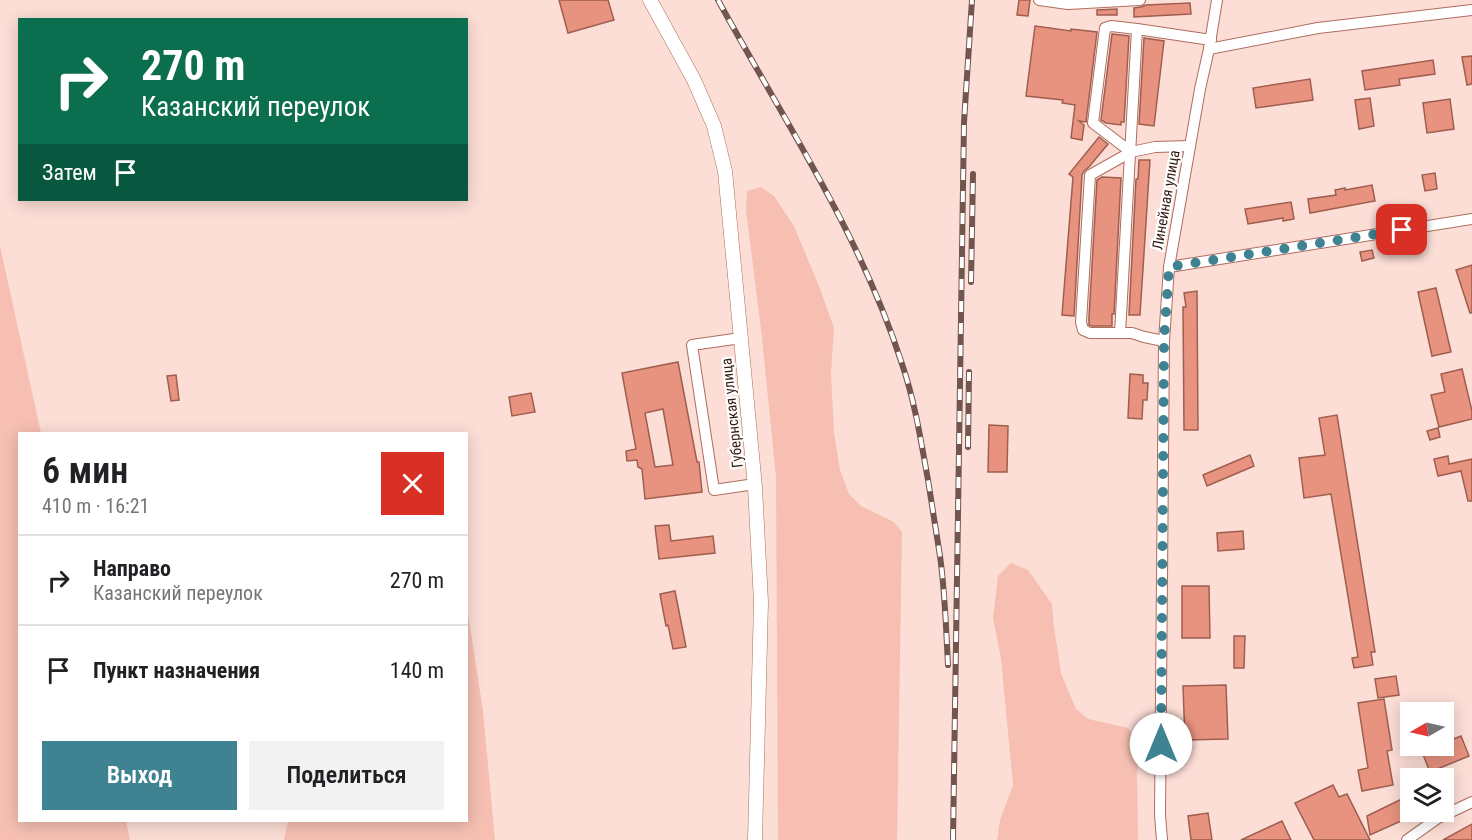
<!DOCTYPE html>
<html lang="ru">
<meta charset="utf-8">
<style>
body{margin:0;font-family:"Roboto Condensed",sans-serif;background:#f2f2f2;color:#202124;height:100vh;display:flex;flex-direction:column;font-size:22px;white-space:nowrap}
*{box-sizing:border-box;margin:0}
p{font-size:20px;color:#757577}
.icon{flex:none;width:33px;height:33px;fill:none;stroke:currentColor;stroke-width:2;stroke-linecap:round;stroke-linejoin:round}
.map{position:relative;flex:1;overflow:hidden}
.details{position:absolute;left:18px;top:432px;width:450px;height:390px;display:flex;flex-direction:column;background:#fff;border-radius:0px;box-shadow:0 3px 15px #0003}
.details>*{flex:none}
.banner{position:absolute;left:18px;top:18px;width:450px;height:183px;border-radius:0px;box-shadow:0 3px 15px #0003;background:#0b6e4f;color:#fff;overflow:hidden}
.needle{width:39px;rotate:261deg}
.buttons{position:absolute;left:1400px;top:702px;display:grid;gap:12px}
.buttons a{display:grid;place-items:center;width:54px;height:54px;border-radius:0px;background:#fff;box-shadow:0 3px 15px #0003;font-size:30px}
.pin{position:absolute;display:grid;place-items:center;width:51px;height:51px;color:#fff;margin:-26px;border-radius:12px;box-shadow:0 3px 9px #0006}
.me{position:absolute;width:66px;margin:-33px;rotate:0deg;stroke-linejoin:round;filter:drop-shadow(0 0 4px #0008)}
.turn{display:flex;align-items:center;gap:21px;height:126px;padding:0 24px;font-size:27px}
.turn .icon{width:78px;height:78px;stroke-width:2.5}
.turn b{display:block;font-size:42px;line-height:51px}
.then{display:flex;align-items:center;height:57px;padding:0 24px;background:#0003;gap:12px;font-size:22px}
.round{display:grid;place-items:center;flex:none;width:63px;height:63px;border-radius:0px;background:#f2f2f2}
.overview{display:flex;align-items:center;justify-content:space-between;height:102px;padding:0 24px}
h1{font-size:36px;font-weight:600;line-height:45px}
.action{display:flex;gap:12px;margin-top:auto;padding:12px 24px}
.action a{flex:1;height:69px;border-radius:0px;background:#3f8392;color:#fff;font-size:24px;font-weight:600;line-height:69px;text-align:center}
.action a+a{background:#f2f2f2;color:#202124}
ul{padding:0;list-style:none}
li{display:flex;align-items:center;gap:18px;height:90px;padding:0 24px;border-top:2px solid #e0e0e0}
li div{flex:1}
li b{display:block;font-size:22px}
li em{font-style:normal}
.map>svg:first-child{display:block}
.green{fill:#f6bfb2}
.building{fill:#e8937f;stroke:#9f5e4f;stroke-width:1.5;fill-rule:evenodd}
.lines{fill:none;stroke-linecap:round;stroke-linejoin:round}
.minor-casing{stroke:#af6d5d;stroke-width:12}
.major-casing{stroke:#af6d5d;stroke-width:15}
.minor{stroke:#fff;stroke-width:10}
.major{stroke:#fff;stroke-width:14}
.rail-casing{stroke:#71564f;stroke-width:6}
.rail{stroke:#fff;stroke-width:4;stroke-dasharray:11;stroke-linecap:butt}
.route{stroke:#3f8392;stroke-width:10;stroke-dasharray:0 18}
.labels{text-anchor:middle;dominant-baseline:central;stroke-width:4.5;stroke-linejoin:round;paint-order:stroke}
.street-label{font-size:15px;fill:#341a13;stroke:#fff}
</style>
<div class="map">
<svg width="1472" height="840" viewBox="0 0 1472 840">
<rect width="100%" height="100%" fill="#fcded6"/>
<!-- green -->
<g class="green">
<polygon points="761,187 774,196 794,226 819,286 834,328 831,373 834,433 840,470 849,494 861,506 894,522 902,532 897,840 778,840 776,477 762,338 746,210 747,191"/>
<polygon points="0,246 41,433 20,434 20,820 126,821 130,840 0,840"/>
<polygon points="1011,563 1028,570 1052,604 1054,627 1061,673 1076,709 1088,719 1128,728 1137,740 1139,751 1137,776 1138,840 997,840 1000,820 1013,785 1001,659 993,618 998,576"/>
<polygon points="467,607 483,711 495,840 284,840 288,821 466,820"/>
</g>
<!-- building -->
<g class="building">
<polygon points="559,0 608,0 614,20 568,33"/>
<polygon points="1019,0 1030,0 1028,16 1017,15"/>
<polygon points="1190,3 1191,14 1134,17 1134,8 1141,7 1146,5"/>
<polygon points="1117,9 1117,15 1097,15 1097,10"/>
<polygon points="1035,26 1071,31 1071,29 1097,32 1086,122 1079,121 1084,125 1082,140 1071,138 1075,105 1062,103 1063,100 1026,96"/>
<polygon points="1112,34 1129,36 1124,122 1121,122 1121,125 1106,123 1101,120"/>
<polygon points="1144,38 1164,41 1154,126 1139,124"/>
<polygon points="1472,56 1472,84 1467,85 1462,57"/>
<polygon points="1433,60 1435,74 1399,79 1400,85 1365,90 1362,71"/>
<polygon points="1310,79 1313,100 1256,108 1253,88"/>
<polygon points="1370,98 1374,126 1359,129 1355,100"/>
<polygon points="1450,99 1454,129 1427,133 1423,103"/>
<polygon points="1099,137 1108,144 1089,167 1084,171 1082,175 1074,316 1062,315 1073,177 1069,174"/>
<polygon points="1139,160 1150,160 1140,315 1129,315 1136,179 1138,179"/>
<polygon points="1435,173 1437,189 1425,191 1422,175"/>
<polygon points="1102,177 1121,178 1114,314 1112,314 1112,326 1092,326 1089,325 1089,317 1097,180"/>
<polygon points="1372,185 1375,201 1310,213 1308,199 1336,195 1335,190 1345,188 1345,190"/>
<polygon points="1291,202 1294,219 1283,221 1283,218 1248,224 1245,209"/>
<polygon points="1372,250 1374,258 1362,261 1360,252"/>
<polygon points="1472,265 1472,313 1470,313 1456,270"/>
<polygon points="1436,288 1451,352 1432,356 1418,292"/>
<polygon points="1197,291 1198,430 1184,430 1183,307 1186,307 1184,293"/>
<path d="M678,362L697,462H699L702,492L645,499L642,469L638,467L637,460L627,461L626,451L636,449L622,373ZM663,409L673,465L655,467L645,413Z"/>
<polygon points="1462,369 1472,411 1472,419 1439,427 1431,395 1445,392 1441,374"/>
<polygon points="1130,374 1143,375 1143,383 1148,383 1147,400 1143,400 1142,419 1128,418"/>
<polygon points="176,375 179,400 171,401 167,376"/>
<polygon points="531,393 535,412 512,416 509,397"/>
<polygon points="1337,415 1375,652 1371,652 1373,665 1354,668 1352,658 1358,657 1331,494 1304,498 1299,458 1325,455 1319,418"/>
<polygon points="989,425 1008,426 1007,472 988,472"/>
<polygon points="1438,428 1440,437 1430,440 1427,431"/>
<polygon points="1250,455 1254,466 1207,486 1203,475"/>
<polygon points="1448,456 1449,464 1472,459 1472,501 1468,501 1461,471 1438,476 1434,459"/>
<polygon points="669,525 671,541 713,536 715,553 659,559 655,526"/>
<polygon points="1243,531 1244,549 1218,551 1217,533"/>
<polygon points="1182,586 1209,586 1210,638 1182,638"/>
<polygon points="675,591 686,647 673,649 668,625 666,626 660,594"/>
<polygon points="1234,636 1245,636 1244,668 1234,668"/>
<polygon points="1396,676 1399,695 1378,698 1375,679"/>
<polygon points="1226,685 1228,739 1185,740 1183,686"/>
<polygon points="1384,699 1392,750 1387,751 1393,785 1362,791 1358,770 1368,768 1358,703"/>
<polygon points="1461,736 1469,756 1430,772 1422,752 1437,746 1443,746 1443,743"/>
<polygon points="1333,785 1339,797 1347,794 1370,840 1314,840 1295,803"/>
<polygon points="1410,795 1410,817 1370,835 1367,816"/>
<polygon points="1208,813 1212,840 1191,840 1188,816"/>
<polygon points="1282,821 1291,840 1241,840"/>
<polygon points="1472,824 1472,840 1443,840"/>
</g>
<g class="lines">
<defs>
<g id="minor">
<polyline points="1039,0 1068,4 1140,0"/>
<polyline points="1209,49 1318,28 1472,10"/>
<polyline points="1131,152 1093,123 1105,28 1111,26 1137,29 1211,40"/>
<polyline points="1169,267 1472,219"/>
<polyline points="1120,333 1137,29"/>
<polyline points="741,338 692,345 714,490 755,484"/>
<polyline points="1164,341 1144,337 1132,333 1090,333 1083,330 1081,322 1090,175 1131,152 1155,147 1190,146"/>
<polyline points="1162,840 1160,815 1164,341 1169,267 1200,89 1209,49 1217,0"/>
<polyline points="1407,840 1438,818 1472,802"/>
</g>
<polyline id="major" points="650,0 694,80 714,126 725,171 755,487 761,602 755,840"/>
</defs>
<!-- minor casing -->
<use href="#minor" class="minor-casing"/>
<!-- major casing -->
<use href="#major" class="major-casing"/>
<!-- minor -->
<use href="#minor" class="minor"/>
<!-- major -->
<use href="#major" class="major"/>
<defs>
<g id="rail">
<path d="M718,0C783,119 860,233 902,364C915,402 921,441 928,480C932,505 936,530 940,556C945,592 946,628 948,665"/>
<polyline points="971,282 973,174"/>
<polyline points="968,447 969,372"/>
<polyline points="953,840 964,122 972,0"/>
</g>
</defs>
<!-- rail casing -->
<use href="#rail" class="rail-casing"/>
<!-- rail -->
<use href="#rail" class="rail"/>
</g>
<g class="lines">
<!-- route -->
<polyline class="route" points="1161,744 1164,341 1169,267 1402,230"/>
</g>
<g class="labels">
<!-- street labels -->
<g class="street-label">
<text transform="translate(1166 200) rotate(-80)">Линейная улица</text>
<text transform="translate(732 413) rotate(-96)">Губернская улица</text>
</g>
</g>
</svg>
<div class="buttons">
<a><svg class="needle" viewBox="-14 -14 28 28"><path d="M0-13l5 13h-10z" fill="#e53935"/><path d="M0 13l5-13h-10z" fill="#757577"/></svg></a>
<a><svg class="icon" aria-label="layers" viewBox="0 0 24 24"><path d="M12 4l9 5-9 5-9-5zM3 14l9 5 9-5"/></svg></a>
</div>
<div class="pin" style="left:1402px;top:230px;background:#d93025"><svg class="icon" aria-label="arrive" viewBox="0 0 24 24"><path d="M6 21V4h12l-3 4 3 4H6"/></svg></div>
<svg class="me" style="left:1161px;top:744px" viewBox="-20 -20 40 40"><circle r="19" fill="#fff"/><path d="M0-13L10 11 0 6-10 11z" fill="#3f8392"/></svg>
<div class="banner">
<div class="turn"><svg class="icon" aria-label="right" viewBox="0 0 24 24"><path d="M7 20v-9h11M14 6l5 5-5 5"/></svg><div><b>270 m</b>Казанский переулок</div></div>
<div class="then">Затем<svg class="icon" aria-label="arrive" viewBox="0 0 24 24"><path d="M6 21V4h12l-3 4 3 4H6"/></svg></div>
</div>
<section class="details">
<div class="overview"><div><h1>6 мин</h1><p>410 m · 16:21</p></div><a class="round" style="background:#d93025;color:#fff"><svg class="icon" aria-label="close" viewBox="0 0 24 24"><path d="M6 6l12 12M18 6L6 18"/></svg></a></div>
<ul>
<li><svg class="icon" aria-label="right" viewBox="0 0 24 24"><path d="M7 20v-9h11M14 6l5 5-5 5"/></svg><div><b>Направо</b><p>Казанский переулок</p></div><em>270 m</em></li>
<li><svg class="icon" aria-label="arrive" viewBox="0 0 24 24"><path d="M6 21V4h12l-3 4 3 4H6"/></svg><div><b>Пункт назначения</b></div><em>140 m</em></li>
</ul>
<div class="action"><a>Выход</a><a>Поделиться</a></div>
</section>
</div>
